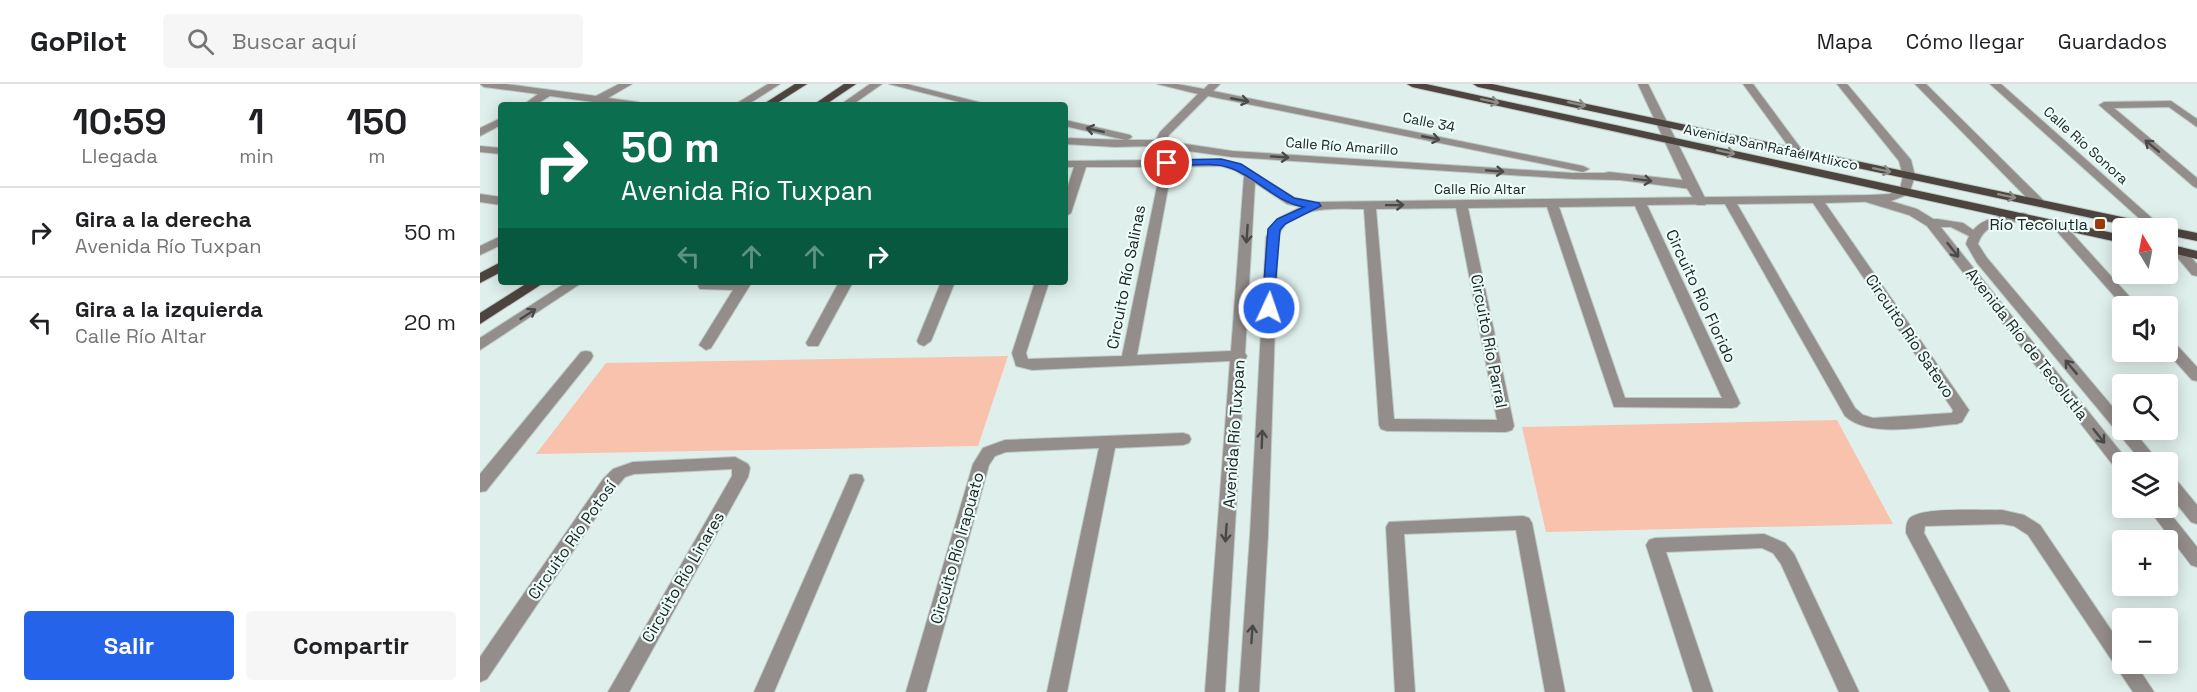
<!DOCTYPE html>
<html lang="es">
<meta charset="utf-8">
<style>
body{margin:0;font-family:"Space Grotesk",sans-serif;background:#f6f6f6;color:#202124;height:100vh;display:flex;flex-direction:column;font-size:22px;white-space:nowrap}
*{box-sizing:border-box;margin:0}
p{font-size:20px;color:#757577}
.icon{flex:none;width:33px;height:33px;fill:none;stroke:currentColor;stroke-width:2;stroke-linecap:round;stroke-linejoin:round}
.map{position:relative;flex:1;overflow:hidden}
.side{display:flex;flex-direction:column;background:#fff;width:480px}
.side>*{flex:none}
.hud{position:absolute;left:18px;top:18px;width:570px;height:183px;border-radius:6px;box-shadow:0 3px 15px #0003;background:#0b6e4f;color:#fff;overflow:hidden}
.needle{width:39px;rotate:350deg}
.controls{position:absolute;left:1632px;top:134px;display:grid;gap:12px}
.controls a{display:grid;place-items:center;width:66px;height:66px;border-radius:6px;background:#fff;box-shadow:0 3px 15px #0003;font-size:30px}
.pin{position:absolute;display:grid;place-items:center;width:51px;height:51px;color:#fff;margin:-26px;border:3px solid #fff;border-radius:50%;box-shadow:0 2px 6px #0007}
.me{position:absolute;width:66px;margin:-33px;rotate:3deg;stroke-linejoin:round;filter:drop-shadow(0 0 4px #0008)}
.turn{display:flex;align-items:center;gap:21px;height:126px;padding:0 24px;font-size:27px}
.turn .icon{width:78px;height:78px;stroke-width:2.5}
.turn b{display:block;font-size:42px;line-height:51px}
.lanes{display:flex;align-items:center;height:57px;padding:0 24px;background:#0003;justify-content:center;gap:30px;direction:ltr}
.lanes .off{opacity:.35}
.eta{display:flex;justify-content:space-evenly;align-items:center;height:102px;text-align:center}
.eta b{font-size:36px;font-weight:800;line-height:42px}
.button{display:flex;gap:12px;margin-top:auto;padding:12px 24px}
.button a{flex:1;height:69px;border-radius:6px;background:#2563eb;color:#fff;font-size:24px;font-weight:800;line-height:69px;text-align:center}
.button a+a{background:#f6f6f6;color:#202124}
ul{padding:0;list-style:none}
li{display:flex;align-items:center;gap:18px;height:90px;padding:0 24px;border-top:2px solid #e0e0e0}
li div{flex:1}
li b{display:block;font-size:22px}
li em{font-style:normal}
header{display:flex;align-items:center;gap:36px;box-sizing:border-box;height:84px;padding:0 30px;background:#fff;border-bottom:2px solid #e0e0e0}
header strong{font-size:28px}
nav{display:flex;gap:33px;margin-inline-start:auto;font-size:21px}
.search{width:420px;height:54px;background:#f6f6f6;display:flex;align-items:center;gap:15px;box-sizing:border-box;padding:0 21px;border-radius:6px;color:#757577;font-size:22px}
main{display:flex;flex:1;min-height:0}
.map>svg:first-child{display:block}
.green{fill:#f8c2ad}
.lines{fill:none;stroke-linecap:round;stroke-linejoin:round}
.minor-casing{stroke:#bdcbc7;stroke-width:2}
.tertiary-casing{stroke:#bdcbc7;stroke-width:2}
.primary-casing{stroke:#bdcbc7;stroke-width:2}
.minor{fill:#938d8b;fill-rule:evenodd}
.tertiary{fill:#938d8b;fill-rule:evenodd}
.primary{fill:#4d433f;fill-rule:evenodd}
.oneway{stroke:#484a49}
.oneway2{stroke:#8d8d89}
.route{fill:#2563eb;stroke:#184099;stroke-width:1.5}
.poi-dot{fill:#9e3a08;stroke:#ecfcf8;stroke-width:2}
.labels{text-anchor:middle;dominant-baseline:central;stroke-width:4.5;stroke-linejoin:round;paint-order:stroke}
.far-street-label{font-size:14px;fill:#202625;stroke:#ecfcf8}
.poi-label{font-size:16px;fill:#202625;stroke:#ecfcf8;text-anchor:end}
.street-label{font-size:16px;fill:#202625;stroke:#ecfcf8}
</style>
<header>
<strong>GoPilot</strong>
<div class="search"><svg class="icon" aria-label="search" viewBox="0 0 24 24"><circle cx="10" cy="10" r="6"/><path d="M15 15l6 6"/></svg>Buscar aquí</div>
<nav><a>Mapa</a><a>Cómo llegar</a><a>Guardados</a></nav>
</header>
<main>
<section class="side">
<div class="eta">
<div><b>10:59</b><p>Llegada</p></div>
<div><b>1</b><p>min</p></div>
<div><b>150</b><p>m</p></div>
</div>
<ul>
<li><svg class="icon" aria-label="right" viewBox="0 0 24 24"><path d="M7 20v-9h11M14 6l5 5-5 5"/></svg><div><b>Gira a la derecha</b><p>Avenida Río Tuxpan</p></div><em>50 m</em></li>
<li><svg class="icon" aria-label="left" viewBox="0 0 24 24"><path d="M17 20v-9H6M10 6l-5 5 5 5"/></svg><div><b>Gira a la izquierda</b><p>Calle Río Altar</p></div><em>20 m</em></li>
</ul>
<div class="button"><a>Salir</a><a>Compartir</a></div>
</section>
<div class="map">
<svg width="1717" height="608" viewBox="0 0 1717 608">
<rect width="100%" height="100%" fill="#dfefeb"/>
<!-- green -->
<g class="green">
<polygon points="528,272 498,362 56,370 126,279"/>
<polygon points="1357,336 1413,440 1066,448 1042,343"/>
</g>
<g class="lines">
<defs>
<g id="minor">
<polygon points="0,0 26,0 116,12 139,0 152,0 128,14 158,18 163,21 135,21 70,12 55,21 43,21 58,10 4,3"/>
<polygon points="409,0 427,0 510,21 491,21"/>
<path d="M677,0H697L724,5L729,0H740L733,7L1103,82L1109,85L1103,88L728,12L689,51L686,57L752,67L1093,89H1124L1129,88L1211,97L1217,101L1211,105L1140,96L1093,95L752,73L686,64L691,76H741L762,81L815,114L835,118L1390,111L1409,110L1420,105L1423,92L1419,77L1357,0H1367L1431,76L1435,92L1429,110L1411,117L1345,119L1489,326L1482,338L1477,340C1444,342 1390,355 1365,332L1245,120L1167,121L1260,319L1257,323L1252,324L1134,323L1067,123L988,124L1034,342L1032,346L1026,348L907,347L901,345L899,341L884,125C857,125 810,120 798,153L788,451L779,608H759L770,451L786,153L799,134L821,123L807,120L775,99L765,269L767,272L765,276L745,608H725L750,277L552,286L536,282L532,269L555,198H569L546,269L548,275L642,272L681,83H606L591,129L585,133V111L594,83H585V77L680,76L674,62L635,63L585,60V54L645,56L585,42V36L650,51L652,53L648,56H676L680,48L718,10ZM741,82L754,86L764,92L751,267L657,271L692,83ZM1333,119L1473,326L1472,329L1393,334L1383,331L1375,324L1257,120ZM1155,122L1242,314H1145L1079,123ZM976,124L1017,336L914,335L896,125Z"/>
<polygon points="1263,0 1273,0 1322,66 1322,70 1314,70"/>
<polygon points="1435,0 1446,0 1563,116 1563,122 1555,122"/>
<polygon points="1510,0 1521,0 1683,144 1670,144"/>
<polygon points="1691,17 1717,35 1717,43 1689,23 1634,24 1717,94 1717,104 1713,102 1619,21 1624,18"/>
<polygon points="21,34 21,41 0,52 0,44"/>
<polygon points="0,62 21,64 21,70 0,68"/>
<polygon points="0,110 21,113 21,121 0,118"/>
<polygon points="1457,135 1483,139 1499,150 1493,154 1471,143 1451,143 1445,139 1447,136"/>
<polygon points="1578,137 1582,138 1658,222 1643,222 1574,144 1572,141"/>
<polygon points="1698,163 1703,164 1717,180 1717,192 1712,191 1692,167"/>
<polygon points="224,198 272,198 231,264 226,266 219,261 253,206 220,205 218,202"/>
<polygon points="359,198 373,198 338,262 328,262 326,259"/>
<polygon points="461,198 475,198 451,257 444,262 439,260 437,257"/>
<polygon points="1688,255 1693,257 1717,283 1717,297 1712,296 1686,267"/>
<polygon points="106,267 111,268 113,272 111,276 6,407 0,408 0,390 101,268"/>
<polygon points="703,349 709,351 711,355 709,359 703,361 635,364 587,608 567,608 619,364 526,368 515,372 509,381 446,608 426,608 493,380 503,364 525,356"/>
<polygon points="255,373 268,380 270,384 268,393 149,608 128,608 252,392 252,385 154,390 145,393 135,405 7,595 0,598 0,573 123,395 133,385 153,378"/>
<polygon points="376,390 382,391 384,396 294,608 274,608 368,396 370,391"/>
<path d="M1522,426L1544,431L1560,441L1642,562V579H1655L1674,608H1653L1548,451L1534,442L1522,440L1445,442L1444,449L1530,608H1510L1426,449C1426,444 1426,439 1429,435C1440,422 1504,427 1522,426Z"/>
<polygon points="1043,432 1049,434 1052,439 1085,608 1065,608 1036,446 924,450 935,608 915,608 906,443 909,438"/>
<polygon points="1284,450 1305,459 1314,470 1379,608 1359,608 1301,480 1293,469 1282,464 1186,468 1233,608 1213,608 1166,461 1169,456 1175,454"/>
</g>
<g id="tertiary">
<polygon points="288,0 300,0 267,21 254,21"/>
<polygon points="390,0 402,0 372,21 360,21"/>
<polygon points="1158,0 1168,0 1227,118 1225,121 1217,121 1205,101"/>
<polygon points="1390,111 1437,125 1455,136 1648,377 1642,378 1642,387 1636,385 1447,142 1429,131 1386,118 1386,112"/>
<path d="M1543,129L1547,130V136C1528,140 1505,137 1498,160L1507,174L1642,334V345H1652L1679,378H1662L1497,179L1486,160C1494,133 1519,132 1543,129Z"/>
<polygon points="21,152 21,161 0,171 0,162"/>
<polygon points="87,198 103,198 0,266 0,254"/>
<polygon points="1688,392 1694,393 1717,421 1717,440 1711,438 1688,409"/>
<polygon points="1667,423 1685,423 1717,463 1717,483 1711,481"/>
</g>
<g id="primary">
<polygon points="315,0 327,0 294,21 282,21"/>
<polygon points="364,0 376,0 345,21 333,21"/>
<polygon points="927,0 946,0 1642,151 1642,159 932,3"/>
<polygon points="993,0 1012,0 1675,140 1681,144 1658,144 998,3"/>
<polygon points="1688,143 1717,149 1717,157 1688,151 1688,144 1685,144"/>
<polygon points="1688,160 1717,167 1717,175 1688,168"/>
<polygon points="21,178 21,188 0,199 0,189"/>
<polygon points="49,198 65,198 0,240 0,229"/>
</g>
</defs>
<!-- minor casing -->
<use href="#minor" class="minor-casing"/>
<!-- tertiary casing -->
<use href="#tertiary" class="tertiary-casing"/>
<!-- primary casing -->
<use href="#primary" class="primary-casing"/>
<!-- minor -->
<use href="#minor" class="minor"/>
<!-- tertiary -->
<use href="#tertiary" class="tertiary"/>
<!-- primary -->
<use href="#primary" class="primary"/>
</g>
<!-- one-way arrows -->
<defs><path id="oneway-shaft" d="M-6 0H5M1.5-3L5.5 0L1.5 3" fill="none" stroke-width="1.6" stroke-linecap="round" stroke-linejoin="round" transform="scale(1.5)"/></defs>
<g class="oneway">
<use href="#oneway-shaft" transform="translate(760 16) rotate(11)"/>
<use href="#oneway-shaft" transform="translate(615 46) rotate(-167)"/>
<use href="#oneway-shaft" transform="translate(951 54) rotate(11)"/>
<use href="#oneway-shaft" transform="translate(1672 62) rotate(-140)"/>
<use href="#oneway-shaft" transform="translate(800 73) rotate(4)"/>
<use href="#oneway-shaft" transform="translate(1015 87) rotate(4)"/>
<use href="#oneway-shaft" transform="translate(1163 96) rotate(7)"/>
<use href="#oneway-shaft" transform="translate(915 121) rotate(-1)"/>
<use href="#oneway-shaft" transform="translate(767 150) rotate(94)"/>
<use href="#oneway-shaft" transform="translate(1473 166) rotate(52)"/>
<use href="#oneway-shaft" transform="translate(48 230) rotate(-33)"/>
<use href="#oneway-shaft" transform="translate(1591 283) rotate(-130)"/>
<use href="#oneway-shaft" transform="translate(1619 352) rotate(52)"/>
<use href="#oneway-shaft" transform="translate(782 355) rotate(-88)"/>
<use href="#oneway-shaft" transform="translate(746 449) rotate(94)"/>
<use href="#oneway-shaft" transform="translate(772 550) rotate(-86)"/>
</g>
<g class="oneway2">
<use href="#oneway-shaft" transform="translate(1010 17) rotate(12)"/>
<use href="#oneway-shaft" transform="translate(1097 20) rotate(12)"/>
<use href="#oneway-shaft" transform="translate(1246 68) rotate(12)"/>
<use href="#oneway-shaft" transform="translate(1402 86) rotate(12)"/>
<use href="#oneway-shaft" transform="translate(1527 112) rotate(12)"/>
</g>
<!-- route -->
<path class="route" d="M741,75L761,80L814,114L839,119L841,122L805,140L800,146L793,227L789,228L782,224L788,145L797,135L824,123C795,118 779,95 753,85C734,77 707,82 687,82L681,79L687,76Z"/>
<!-- markers -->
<rect class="poi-dot" x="1614" y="134" width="12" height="12" rx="3"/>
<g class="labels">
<!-- far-street labels -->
<g class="far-street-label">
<text transform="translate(949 38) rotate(11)">Calle 34</text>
<text transform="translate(1606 61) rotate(42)">Calle Río Sonora</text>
<text transform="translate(862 62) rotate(4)">Calle Río Amarillo</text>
<text transform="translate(1291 63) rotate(12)">Avenida San Rafaél Atlixco</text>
<text x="1000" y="105">Calle Río Altar</text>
</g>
<!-- poi labels -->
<g class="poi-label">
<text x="1608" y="140">Río Tecolutla</text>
</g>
<!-- street labels -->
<g class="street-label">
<text transform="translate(646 193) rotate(-79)">Circuito Río Salinas</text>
<text transform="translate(1221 212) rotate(65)">Circuito Río Florido</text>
<text transform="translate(1430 252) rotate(56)">Circuito Río Satevo</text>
<text transform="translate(1009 257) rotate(79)">Circuito Río Parral</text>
<text transform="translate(1547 260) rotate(52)">Avenida Río de Tecolutla</text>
<text transform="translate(754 350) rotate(-86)">Avenida Río Tuxpan</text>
<text transform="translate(92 456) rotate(-55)">Circuito Río Potosí</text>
<text transform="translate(477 464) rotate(-74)">Circuito Río Irapuato</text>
<text transform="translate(203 493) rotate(-60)">Circuito Río Linares</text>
</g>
</g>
</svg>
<div class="controls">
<a><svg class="needle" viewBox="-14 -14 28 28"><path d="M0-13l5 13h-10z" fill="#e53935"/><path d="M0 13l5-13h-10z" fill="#757577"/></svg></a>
<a><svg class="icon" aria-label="sound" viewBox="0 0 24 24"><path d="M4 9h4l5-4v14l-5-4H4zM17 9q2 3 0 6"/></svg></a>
<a><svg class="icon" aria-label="search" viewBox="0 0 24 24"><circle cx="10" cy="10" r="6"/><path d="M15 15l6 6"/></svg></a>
<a><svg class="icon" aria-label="layers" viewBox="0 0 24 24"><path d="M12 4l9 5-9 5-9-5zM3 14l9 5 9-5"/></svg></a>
<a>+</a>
<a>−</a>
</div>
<div class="pin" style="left:687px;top:79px;background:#d93025"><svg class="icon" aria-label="arrive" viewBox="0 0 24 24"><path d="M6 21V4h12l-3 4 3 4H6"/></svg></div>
<svg class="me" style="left:789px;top:224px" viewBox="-20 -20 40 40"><circle r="17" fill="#2563eb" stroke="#fff" stroke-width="3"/><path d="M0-11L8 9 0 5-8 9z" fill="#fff"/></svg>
<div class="hud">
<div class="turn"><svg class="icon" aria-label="right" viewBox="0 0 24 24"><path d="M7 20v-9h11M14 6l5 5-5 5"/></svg><div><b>50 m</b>Avenida Río Tuxpan</div></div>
<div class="lanes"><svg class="icon off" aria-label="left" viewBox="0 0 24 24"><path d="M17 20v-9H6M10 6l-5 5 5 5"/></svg><svg class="icon off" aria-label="ahead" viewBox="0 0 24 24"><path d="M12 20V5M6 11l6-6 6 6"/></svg><svg class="icon off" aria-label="ahead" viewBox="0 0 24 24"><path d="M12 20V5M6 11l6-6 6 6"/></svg><svg class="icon" aria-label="right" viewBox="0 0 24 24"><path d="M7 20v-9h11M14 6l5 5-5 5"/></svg></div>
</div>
</div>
</main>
